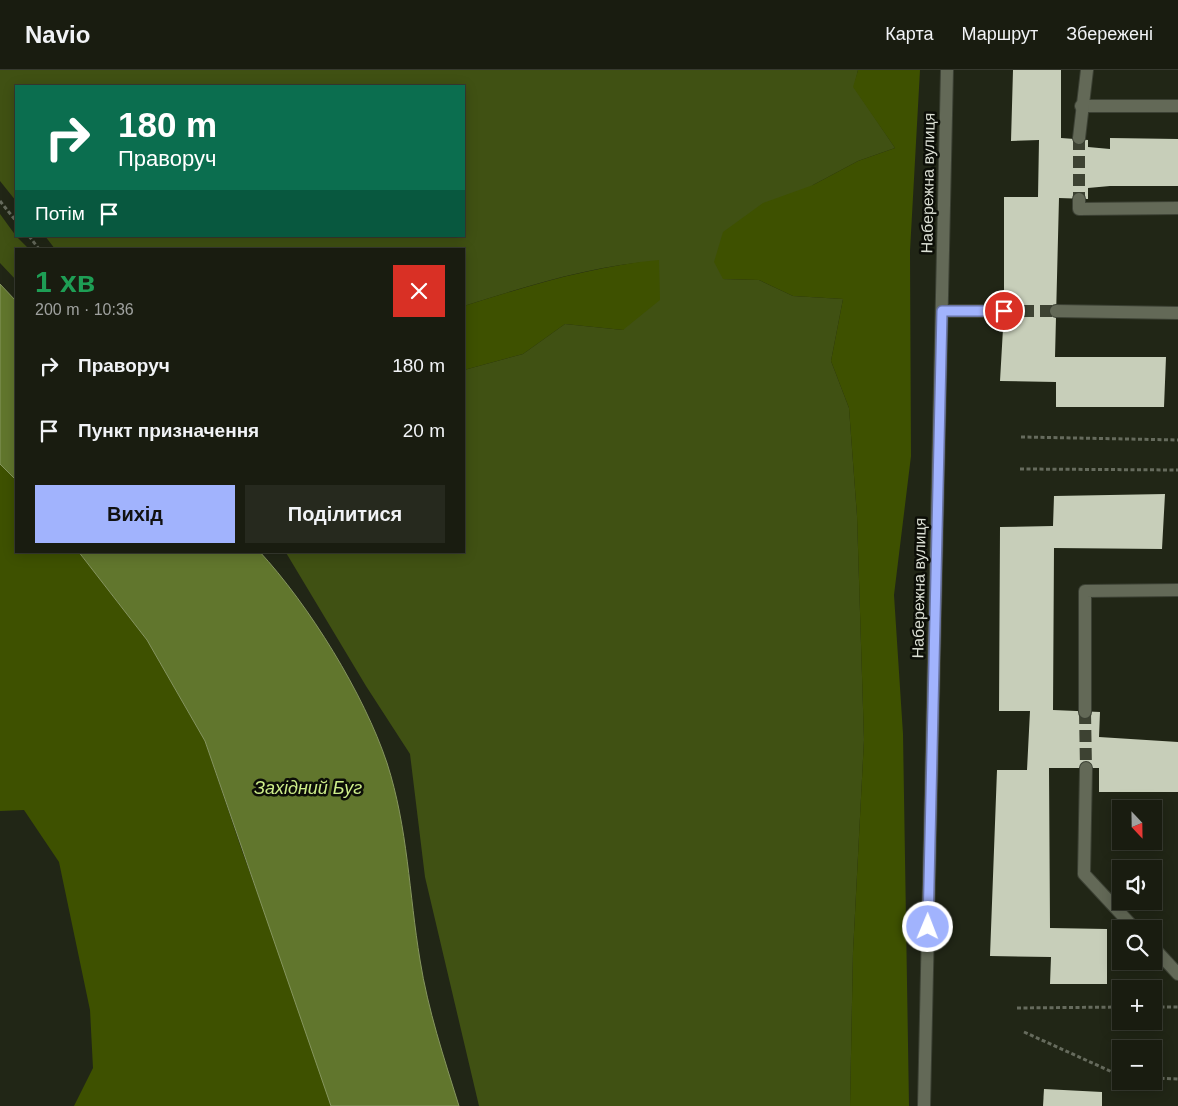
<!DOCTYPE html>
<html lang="uk">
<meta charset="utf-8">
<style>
body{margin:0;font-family:Arial,sans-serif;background:#26291e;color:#f1f3f6;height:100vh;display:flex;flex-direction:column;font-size:19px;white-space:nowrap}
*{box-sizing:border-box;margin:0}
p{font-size:16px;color:#9fa19f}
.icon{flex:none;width:28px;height:28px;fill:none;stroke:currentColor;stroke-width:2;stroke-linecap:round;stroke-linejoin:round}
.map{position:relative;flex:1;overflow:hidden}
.sheet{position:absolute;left:15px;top:178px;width:450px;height:305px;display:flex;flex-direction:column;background:#191c10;border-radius:0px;box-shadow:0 2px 12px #0003,0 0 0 1px #373a30}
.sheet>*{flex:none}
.top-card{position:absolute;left:15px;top:15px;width:450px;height:152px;border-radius:0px;box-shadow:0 2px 12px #0003,0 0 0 1px #373a30;background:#0b6e4f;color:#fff;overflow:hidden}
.needle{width:32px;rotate:158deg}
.controls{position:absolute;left:1112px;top:730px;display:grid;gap:10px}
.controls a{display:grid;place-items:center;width:50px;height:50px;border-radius:0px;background:#191c10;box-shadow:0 2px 12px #0003,0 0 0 1px #373a30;font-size:25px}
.pin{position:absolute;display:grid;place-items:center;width:42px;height:42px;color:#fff;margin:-21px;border:2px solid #fff;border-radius:50%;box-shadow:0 1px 5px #0007}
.me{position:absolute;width:55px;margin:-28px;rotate:1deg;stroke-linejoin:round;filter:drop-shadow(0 0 4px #0008)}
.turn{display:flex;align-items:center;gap:18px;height:105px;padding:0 20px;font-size:22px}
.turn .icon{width:65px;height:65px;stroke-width:2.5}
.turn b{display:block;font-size:35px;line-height:42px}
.then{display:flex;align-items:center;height:48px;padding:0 20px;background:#0003;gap:10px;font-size:19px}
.round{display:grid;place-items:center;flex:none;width:52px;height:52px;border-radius:0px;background:#26291e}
.summary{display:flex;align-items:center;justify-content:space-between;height:85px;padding:0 20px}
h1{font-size:30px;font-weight:700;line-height:38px;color:#1e9e55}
.action{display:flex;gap:10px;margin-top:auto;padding:10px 20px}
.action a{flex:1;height:58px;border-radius:0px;background:#a1b3fd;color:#111;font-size:20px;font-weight:700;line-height:58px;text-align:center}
.action a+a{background:#26291e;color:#f1f3f6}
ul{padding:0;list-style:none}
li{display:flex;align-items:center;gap:15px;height:65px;padding:0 20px}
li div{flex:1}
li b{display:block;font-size:19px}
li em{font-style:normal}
header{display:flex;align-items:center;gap:30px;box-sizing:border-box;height:70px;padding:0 25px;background:#191c10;border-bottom:1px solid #373a30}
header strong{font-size:24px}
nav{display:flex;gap:28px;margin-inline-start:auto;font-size:18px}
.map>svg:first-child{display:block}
.green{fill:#405113}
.forest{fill:#3e5100}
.water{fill:#61762d;stroke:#86965f}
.building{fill:#c7ceb9}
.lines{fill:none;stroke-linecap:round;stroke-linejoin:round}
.minor-tunnel{stroke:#3d4232;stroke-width:12;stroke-dasharray:12 6;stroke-linecap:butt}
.minor-casing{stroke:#3c4134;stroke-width:14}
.path{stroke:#666b5d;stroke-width:3;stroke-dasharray:4 2.5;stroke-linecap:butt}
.minor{stroke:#636957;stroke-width:12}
.route-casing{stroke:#6974a4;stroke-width:12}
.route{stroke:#a1b3fd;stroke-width:9}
.labels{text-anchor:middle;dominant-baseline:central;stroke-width:5;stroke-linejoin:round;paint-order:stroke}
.street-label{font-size:16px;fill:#dbdfd4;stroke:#0c0e07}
.water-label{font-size:18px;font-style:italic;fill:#ceee8a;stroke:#0c0e07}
</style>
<header>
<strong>Navio</strong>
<nav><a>Карта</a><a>Маршрут</a><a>Збережені</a></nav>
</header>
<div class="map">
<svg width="1178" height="1036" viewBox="0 0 1178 1036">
<rect width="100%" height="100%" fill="#212616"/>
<!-- green -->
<g class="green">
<path d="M0,0H858L854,17L895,78L858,91L813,115L723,209L759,210L793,226L843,229L831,291L849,338L857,446L864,670L853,882L850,1036H479L425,807L410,684L366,616L285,481H464V300L523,284L565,254L623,260L659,191C592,195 528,216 464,236V179H55L45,166H464V16H16V131L0,111Z"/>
<polygon points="0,144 16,166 29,179 16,179 16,210 0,193"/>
</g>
<!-- forest -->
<g class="forest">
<polygon points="858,0 920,0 910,181 911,386 894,525 903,664 909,1036 850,1036 853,882 864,670 857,446 849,338 831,291 843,229 793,226 759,210 723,209 714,192 723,162 763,133 813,115 858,91 895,78 853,17"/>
<path d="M659,190L660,230L623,260L565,254L523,284L464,300V236C528,216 592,196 659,190Z"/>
<polygon points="0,394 16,410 16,481 78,481 147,570 205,671 241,778 335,1036 74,1036 93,998 90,940 59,792 24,740 0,741"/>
</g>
<!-- water -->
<g class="water">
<polygon points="0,214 16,231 16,410 0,394"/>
<path d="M78,481H259C309,535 364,624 387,693C408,758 409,824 420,890C428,940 444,988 459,1036H331L205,671L147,570Z"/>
</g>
<!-- building -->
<g class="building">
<polygon points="1013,0 1061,0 1061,68 1088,70 1088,77 1110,79 1110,68 1178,69 1178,116 1110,116 1088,118 1088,129 1059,128 1055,287 1166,287 1164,337 1056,337 1056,312 1000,311 1004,241 1004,127 1038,127 1039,70 1011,71"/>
<polygon points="1165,424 1162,479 1054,478 1053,640 1100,642 1099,667 1178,672 1178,722 1099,722 1099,698 1049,698 1050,858 1107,859 1107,914 1050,914 1051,887 990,886 997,700 1027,700 1030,641 999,641 1000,457 1053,456 1054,426"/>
<polygon points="1044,1019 1102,1022 1102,1036 1043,1036"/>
</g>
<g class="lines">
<!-- minor-tunnel -->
<g class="minor-tunnel">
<polyline points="1079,68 1079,129"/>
<polyline points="1004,241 1056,241"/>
<polyline points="1085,642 1086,698"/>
</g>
<defs>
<g id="minor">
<polyline points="1081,36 1178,36"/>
<polyline points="1079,68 1087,0"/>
<polyline points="1079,129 1079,139 1178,138"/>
<polyline points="942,241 1004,241"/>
<polyline points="1056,241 1178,243"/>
<polyline points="1085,642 1085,521 1178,520"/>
<polyline points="1086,698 1084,804 1135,859"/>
<polyline points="1154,878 1178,904"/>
<polyline points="924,1036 947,0"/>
</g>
</defs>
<!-- minor casing -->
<use href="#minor" class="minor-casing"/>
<!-- path -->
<g class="path">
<polyline points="0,131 16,151"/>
<polyline points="29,166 39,179"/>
<polyline points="1021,367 1178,370"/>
<polyline points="1020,399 1178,400"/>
<polyline points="1154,937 1178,937"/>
<polyline points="1017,938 1121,937"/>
<polyline points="1024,962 1121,1006"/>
<polyline points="1154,1008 1178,1009"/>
</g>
<!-- minor -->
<use href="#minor" class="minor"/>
</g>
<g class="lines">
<defs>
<polyline id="route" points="928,857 942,241 1004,241"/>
</defs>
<!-- route casing -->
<use href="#route" class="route-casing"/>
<!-- route -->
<use href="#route" class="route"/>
</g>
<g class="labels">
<!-- street labels -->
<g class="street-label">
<text transform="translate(928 113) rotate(-89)">Набережна вулиця</text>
<text transform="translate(919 518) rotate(-89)">Набережна вулиця</text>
</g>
<!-- water labels -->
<g class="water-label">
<text x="308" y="718">Західний Буг</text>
</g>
</g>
</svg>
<div class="controls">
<a><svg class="needle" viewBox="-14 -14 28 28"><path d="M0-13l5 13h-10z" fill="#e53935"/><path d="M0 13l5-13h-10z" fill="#9fa19f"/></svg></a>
<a><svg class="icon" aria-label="sound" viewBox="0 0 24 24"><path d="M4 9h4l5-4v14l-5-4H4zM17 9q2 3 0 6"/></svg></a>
<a><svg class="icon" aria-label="search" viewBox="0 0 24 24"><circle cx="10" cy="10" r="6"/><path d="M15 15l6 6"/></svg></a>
<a>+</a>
<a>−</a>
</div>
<div class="pin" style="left:1004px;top:241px;background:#d93025"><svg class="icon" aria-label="arrive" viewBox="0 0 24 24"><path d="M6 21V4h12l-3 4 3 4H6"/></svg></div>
<svg class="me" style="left:928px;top:857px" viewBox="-20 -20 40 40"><circle r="17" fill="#a1b3fd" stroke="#fff" stroke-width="3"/><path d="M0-11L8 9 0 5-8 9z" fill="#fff"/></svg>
<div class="top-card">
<div class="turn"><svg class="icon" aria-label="right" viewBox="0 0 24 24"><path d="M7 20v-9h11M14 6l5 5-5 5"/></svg><div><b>180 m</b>Праворуч</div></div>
<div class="then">Потім<svg class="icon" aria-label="arrive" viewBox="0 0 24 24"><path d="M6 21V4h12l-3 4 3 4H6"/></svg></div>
</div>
<section class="sheet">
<div class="summary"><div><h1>1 хв</h1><p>200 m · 10:36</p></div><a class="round" style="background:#d93025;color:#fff"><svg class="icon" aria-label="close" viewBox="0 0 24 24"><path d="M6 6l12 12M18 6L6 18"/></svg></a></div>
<ul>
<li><svg class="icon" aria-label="right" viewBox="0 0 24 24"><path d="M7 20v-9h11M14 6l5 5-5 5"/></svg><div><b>Праворуч</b></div><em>180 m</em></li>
<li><svg class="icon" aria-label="arrive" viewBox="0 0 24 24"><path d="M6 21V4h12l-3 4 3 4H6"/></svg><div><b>Пункт призначення</b></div><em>20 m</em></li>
</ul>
<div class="action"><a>Вихід</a><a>Поділитися</a></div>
</section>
</div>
